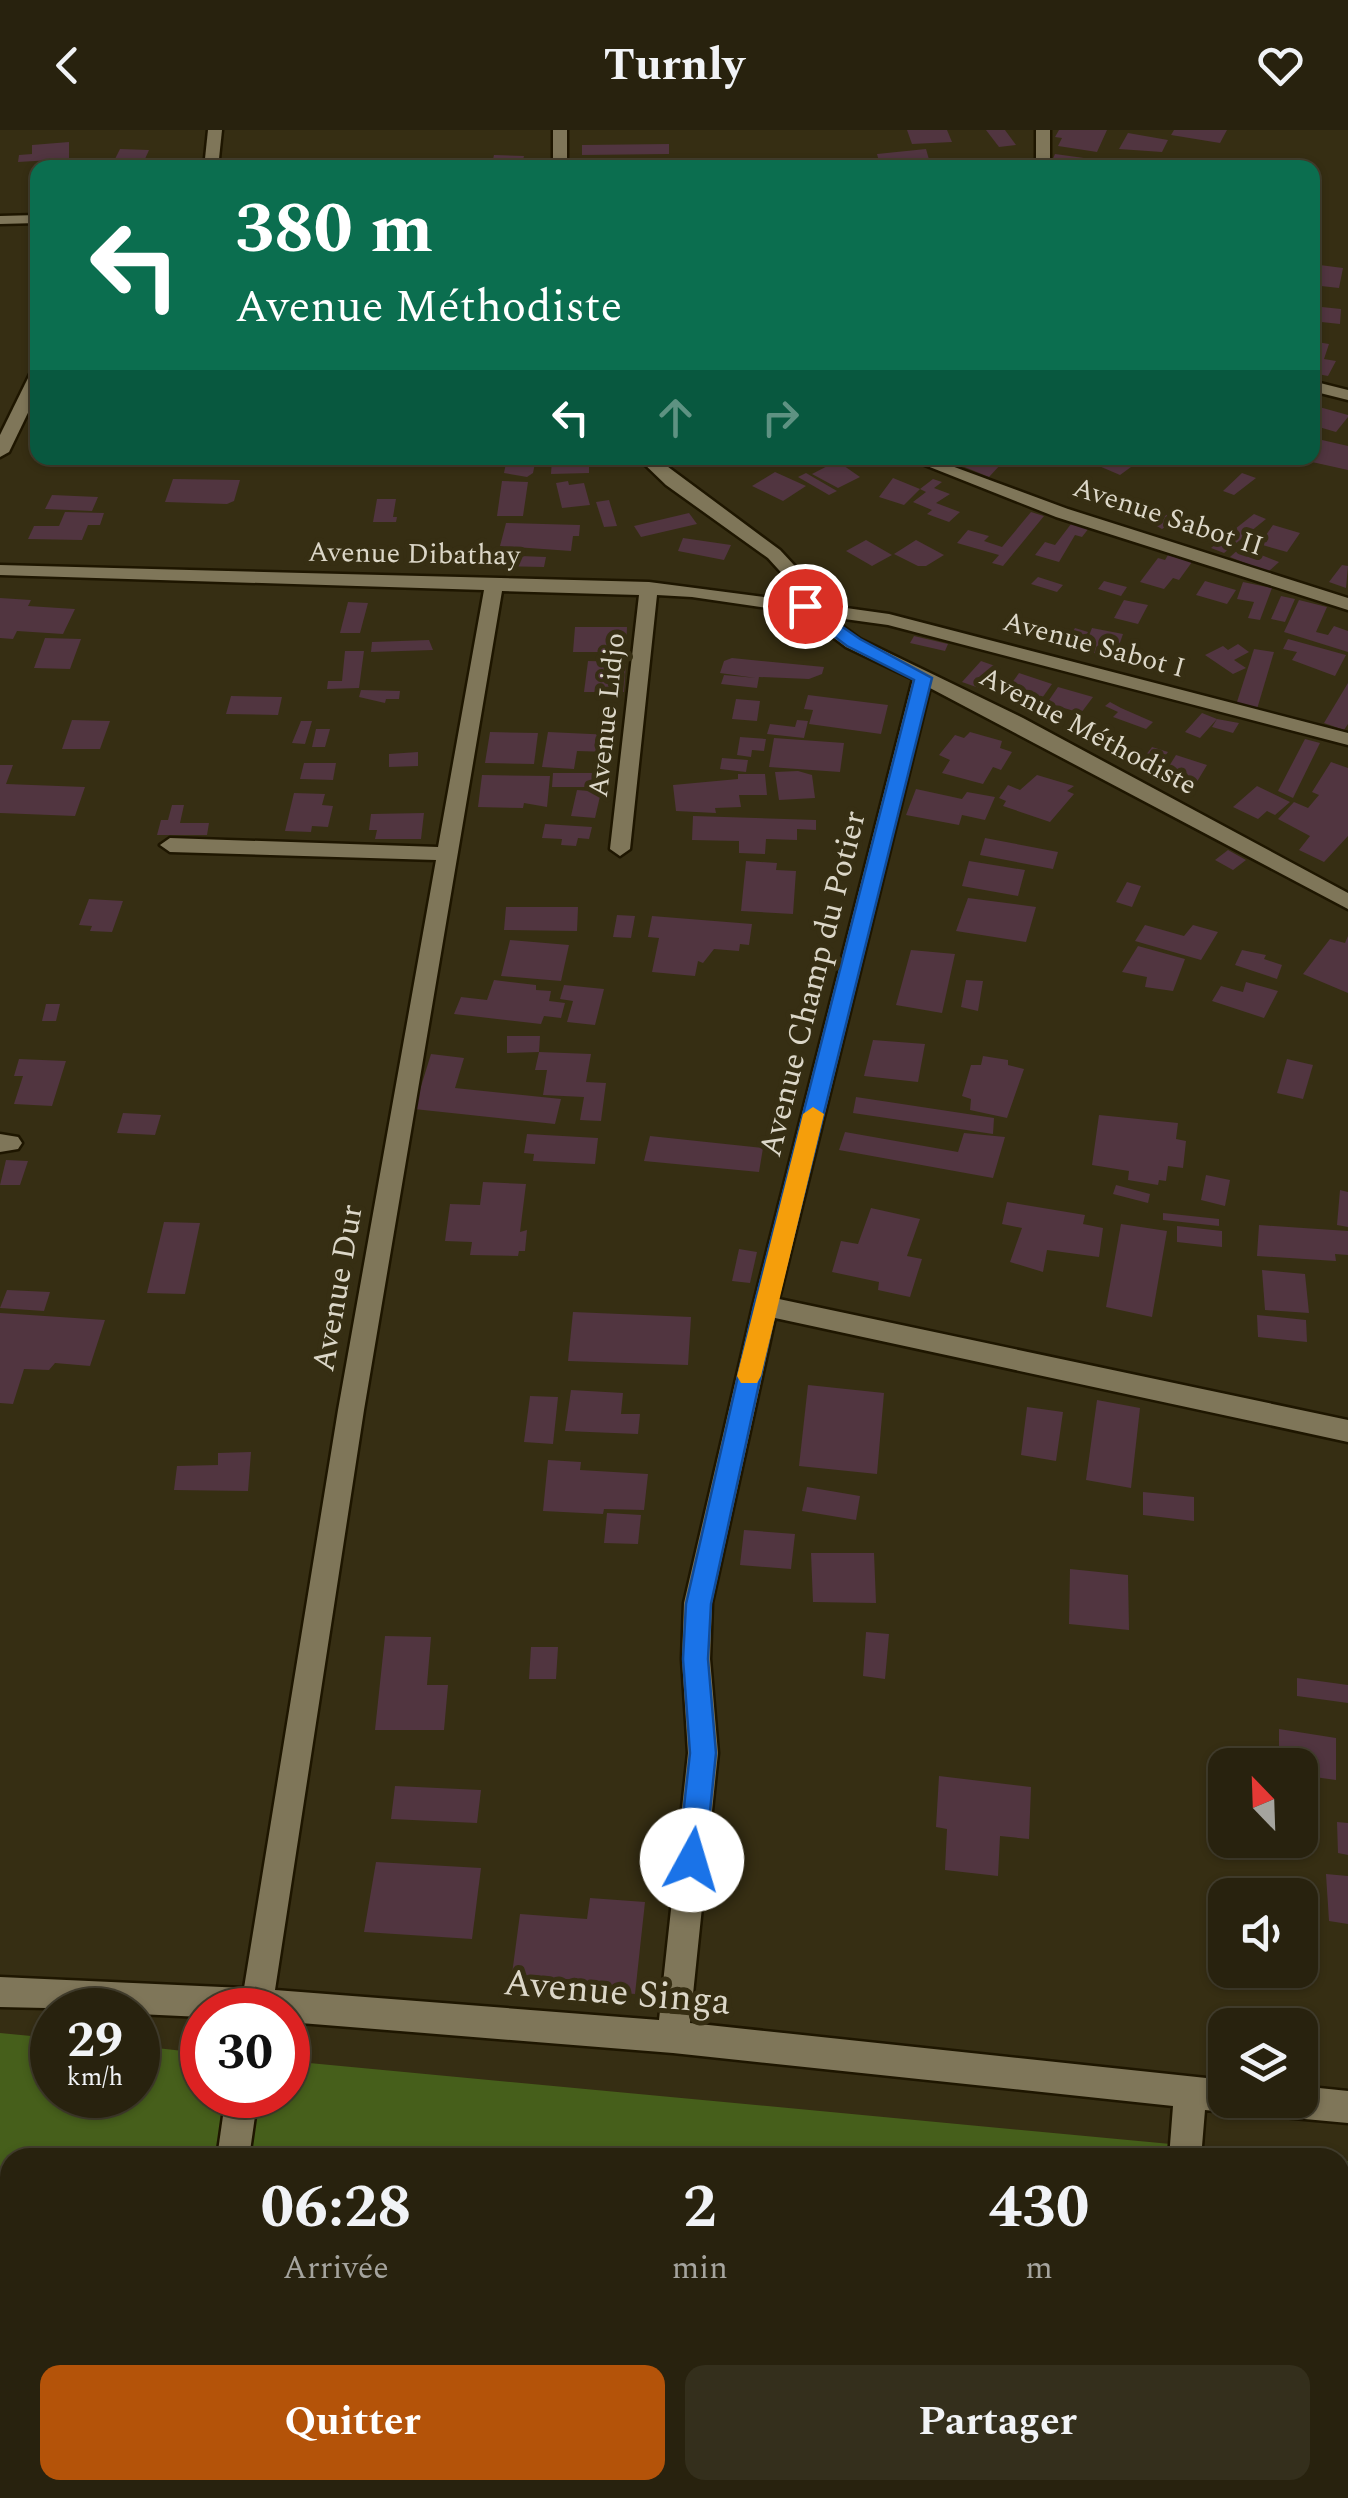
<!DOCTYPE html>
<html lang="fr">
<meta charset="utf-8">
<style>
body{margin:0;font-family:Spectral,serif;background:#342f1c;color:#f1f3f6;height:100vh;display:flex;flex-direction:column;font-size:38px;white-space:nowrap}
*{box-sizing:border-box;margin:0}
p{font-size:32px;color:#a5a49e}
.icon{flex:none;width:55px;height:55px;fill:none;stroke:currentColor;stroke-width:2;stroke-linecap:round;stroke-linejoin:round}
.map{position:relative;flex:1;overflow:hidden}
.details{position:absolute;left:0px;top:2018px;width:1350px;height:352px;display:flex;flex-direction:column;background:#28220e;border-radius:30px 30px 0 0;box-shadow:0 2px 8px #0004,0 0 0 2px #443f2e}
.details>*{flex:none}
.hud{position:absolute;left:30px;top:30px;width:1290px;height:305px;border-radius:20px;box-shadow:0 2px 8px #0004,0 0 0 2px #443f2e;background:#0b6e4f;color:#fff;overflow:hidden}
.needle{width:65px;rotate:337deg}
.fabs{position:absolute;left:1208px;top:1618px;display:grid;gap:20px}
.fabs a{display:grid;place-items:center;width:110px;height:110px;border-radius:20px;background:#28220e;box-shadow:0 2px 8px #0004,0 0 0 2px #443f2e;font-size:50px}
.speed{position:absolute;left:30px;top:1858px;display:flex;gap:20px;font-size:50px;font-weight:700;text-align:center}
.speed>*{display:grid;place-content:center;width:130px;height:130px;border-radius:50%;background:#28220e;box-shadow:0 2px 8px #0004,0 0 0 2px #443f2e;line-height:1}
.speed small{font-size:25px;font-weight:400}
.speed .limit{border:15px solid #d22;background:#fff;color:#111}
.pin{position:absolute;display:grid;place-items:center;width:85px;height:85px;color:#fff;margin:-42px;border:5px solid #fff;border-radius:50%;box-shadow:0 2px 10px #0007}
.me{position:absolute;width:110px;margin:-55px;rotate:6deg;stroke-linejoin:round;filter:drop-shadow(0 0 8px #0008)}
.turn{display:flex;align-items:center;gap:35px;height:210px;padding:0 40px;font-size:45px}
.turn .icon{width:130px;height:130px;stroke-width:2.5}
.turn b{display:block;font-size:70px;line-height:85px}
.lanes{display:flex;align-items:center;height:95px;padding:0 40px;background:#0003;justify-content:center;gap:50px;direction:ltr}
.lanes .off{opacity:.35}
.eta{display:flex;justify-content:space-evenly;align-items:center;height:170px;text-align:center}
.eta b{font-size:60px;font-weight:700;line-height:70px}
.cta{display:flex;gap:20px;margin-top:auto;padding:20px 40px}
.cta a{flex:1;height:115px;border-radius:20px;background:#b45309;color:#fff;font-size:40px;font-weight:700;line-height:115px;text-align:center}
.cta a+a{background:#342f1c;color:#f1f3f6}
header{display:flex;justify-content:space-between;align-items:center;height:130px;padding:0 40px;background:#28220e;font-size:45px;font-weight:700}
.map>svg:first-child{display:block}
.green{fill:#465f1b}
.building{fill:#513540}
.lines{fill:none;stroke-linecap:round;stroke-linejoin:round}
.street-casing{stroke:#1e1600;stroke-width:5}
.street{fill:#7f7659;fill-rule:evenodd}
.route{fill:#1a73e8;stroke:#114b97;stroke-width:2.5}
.slow{fill:#f59e0b}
.labels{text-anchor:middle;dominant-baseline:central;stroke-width:10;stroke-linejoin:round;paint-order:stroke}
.far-street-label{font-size:28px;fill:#dcd7c8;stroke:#362e13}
.street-label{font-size:32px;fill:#dcd7c8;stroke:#362e13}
.near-street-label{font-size:38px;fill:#dcd7c8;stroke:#362e13}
</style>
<header><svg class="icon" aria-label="back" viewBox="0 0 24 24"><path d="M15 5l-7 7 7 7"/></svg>Turnly<svg class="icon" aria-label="heart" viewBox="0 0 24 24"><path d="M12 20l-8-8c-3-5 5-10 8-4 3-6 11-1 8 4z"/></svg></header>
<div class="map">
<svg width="1348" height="2368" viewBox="0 0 1348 2368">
<rect width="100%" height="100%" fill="#362e13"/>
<!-- green -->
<polygon class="green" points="0,1903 52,1908 52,1965 138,1965 138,1916 202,1923 202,1965 288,1965 288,1931 1308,2027 10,2028 10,2360 1340,2360 1340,2031 1348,2031 1348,2368 0,2368"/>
<!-- building -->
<g class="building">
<polygon points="907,0 947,0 952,12 912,14"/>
<polygon points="986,0 1005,0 1016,15 999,17"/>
<polygon points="1059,0 1107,0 1097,22 1058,16 1062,8 1055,7"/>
<polygon points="1174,0 1227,0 1220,13 1171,5"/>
<polygon points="1128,3 1168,10 1162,22 1119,19"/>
<polygon points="69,12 69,29 18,32 19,25 32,24 32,15"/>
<polygon points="669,14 669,24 582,25 582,15"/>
<polygon points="120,19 149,20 141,38 111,37"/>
<polygon points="926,19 930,33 880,35 877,24"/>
<polygon points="1055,24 1113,32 1111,38 1051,33"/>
<polygon points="494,25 524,26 521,38 491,38"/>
<polygon points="1312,134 1343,138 1339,158 1312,155"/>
<polygon points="1312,176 1341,179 1340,194 1312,191"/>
<polygon points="1317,212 1329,214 1324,229 1336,231 1328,246 1312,243 1312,216"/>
<polygon points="1312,275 1348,285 1348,287 1336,302 1312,295"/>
<polygon points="1322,310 1348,316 1348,340 1312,332"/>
<polygon points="507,328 536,328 533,343 527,347 504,343"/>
<polygon points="552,328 567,328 567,333 589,333 589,343 551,344"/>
<polygon points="969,328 994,328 991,331 1001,334 989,347 962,336"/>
<polygon points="1100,328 1109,328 1131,337 1120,345 1092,333"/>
<polygon points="837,331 860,347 838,358 812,344"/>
<polygon points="775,342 806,356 783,371 752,356"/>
<polygon points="806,343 837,361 829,365 798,347"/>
<polygon points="1242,343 1256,348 1234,365 1223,361"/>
<polygon points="893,348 920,359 933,349 942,352 934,358 950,364 936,373 960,382 949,392 927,384 932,380 913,372 926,362 920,359 904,375 879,367"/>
<polygon points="173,349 240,350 234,371 227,374 165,372"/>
<polygon points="502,351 528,352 523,386 497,386"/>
<polygon points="568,351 569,355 584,353 590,375 562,378 556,353"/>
<polygon points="52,365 98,367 92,381 45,379"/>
<polygon points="377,369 396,369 393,387 397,387 396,392 373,392"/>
<polygon points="609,370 617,396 604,397 596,372"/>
<polygon points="65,382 104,383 100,395 88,395 82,410 28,409 34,396 59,396"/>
<polygon points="1031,382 1044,386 1003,436 992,433 999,425 957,413 968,400 989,406 984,411 1002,417"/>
<polygon points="1171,382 1182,387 1185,384 1219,399 1203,411 1170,396 1178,389 1162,399 1153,394"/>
<polygon points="689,383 697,394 641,407 634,396"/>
<polygon points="1254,384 1266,389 1224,423 1211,418"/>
<polygon points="506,393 580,395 579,406 573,406 571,421 500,416"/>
<polygon points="1071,394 1089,398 1082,407 1075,405 1059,432 1035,425 1045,412 1055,415"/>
<polygon points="1273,395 1300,403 1287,422 1259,414 1262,411 1255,409 1259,403 1266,405"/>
<polygon points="683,408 731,415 724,430 678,421"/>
<polygon points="866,410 892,425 872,436 846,421"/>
<polygon points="916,410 944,425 926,436 918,436 894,424"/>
<polygon points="1241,417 1279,432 1268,442 1230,427"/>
<polygon points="445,421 454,421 453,426 482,427 481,434 442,432"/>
<polygon points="499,425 546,427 544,437 497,436"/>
<polygon points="1168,425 1192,432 1179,450 1173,448 1164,459 1140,452 1158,428 1165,430"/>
<polygon points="1342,435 1348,436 1346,458 1329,452"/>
<polygon points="1038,447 1063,455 1057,462 1031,454"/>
<polygon points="1104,451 1127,457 1121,466 1098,459"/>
<polygon points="1205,451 1236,460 1227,474 1196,465"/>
<polygon points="1243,452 1272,458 1260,490 1248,488 1254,472 1237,469"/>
<polygon points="1281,466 1295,469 1285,492 1271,489"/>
<polygon points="0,468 31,470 28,476 75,479 63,504 17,501 13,509 0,508"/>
<polygon points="1124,470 1148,475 1138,494 1114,488"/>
<polygon points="1299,470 1327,477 1316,502 1328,505 1334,496 1348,501 1348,522 1284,502"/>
<polygon points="348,472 368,473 360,503 340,503"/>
<polygon points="575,497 627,497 626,522 573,522"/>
<polygon points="1075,498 1088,502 1078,519 1064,516"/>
<polygon points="1092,498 1123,504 1115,527 1083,521"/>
<polygon points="914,506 948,514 945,521 910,513"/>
<polygon points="45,508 81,509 70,539 34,538"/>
<polygon points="1288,509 1346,525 1335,546 1292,530 1297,522 1283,519"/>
<polygon points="429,510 433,520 371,522 372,512"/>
<polygon points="1238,514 1249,522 1234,530 1246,538 1233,544 1205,525 1223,516 1228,520"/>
<polygon points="1254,519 1274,522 1257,579 1236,575"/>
<polygon points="345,521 364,521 359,558 327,559 328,551 342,551"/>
<polygon points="732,528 824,537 822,544 809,549 759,547 757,558 721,554 724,545 756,548 720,543 724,531"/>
<polygon points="588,531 626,532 624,562 584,562"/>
<polygon points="981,531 998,537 979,558 962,552"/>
<polygon points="1019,543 1052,554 1040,571 1006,561"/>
<polygon points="1348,553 1348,594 1344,600 1324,593"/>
<polygon points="1058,557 1093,567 1081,583 1047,573"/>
<polygon points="361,560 400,561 399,569 386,569 385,573 359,567"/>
<polygon points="808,565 888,575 881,604 809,594 813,580 804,579"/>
<polygon points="231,566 282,567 278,585 226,584"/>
<polygon points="736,569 760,571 757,591 732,589"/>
<polygon points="1110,572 1121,578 1153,592 1146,599 1113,587 1118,582 1105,576"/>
<polygon points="1202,583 1217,589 1239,593 1233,603 1212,597 1217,589 1200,608 1185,602"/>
<polygon points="72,590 110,591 100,619 62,619"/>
<polygon points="797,590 808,591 804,608 767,604 770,594 795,597"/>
<polygon points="301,591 312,591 305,614 292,613"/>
<polygon points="316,599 330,599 325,617 312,617"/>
<polygon points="490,602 538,603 534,634 485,633"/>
<polygon points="548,602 612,605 610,622 577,621 574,639 542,637"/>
<polygon points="970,602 1002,611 1000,618 1012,622 1001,640 993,637 983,654 942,643 950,630 939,625 955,605 964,608"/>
<polygon points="740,607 766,609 764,621 752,620 751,627 737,625"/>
<polygon points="774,608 844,613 840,642 769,637"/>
<polygon points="1305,609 1320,613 1293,668 1278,661"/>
<polygon points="1152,617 1168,622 1155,640 1139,634"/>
<polygon points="418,622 418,636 389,637 389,624"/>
<polygon points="1176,625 1207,635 1192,660 1171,654 1173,649 1163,646"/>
<polygon points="722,628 748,630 746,642 720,639"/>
<polygon points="1331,632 1348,638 1348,706 1324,732 1299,720 1310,706 1278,689 1294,672 1308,678 1319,665 1312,662"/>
<polygon points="304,633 336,633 333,650 300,649"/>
<polygon points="0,635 13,635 6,654 85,657 75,686 0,683"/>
<polygon points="798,641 812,645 815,668 779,670 775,642"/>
<polygon points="553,643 601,643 594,648 594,657 552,657"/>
<polygon points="738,644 765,644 767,665 739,665 741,677 715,678 716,683 676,681 673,655 738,649"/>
<polygon points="482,645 550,646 547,677 524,673 523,678 478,677"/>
<polygon points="1037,645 1074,656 1067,661 1074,664 1050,692 1003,676 1006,671 999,668 1008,655 1020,660"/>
<polygon points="1257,656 1290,672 1275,685 1267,681 1258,689 1233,677"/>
<polygon points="916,659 962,669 967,662 995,667 985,690 962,685 959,695 906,685"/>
<polygon points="577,660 601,662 595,688 571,686"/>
<polygon points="294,663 325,664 322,675 333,676 328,697 312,696 311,702 285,701"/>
<polygon points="172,675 184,675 180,693 209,693 207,705 157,705 161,690 168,690"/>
<polygon points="424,683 421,709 375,709 377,700 369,700 371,684"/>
<polygon points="693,686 816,690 816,700 797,699 797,710 766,709 765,724 739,723 739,711 692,710"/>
<polygon points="545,694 592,697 589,709 578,708 576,716 561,715 562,709 542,708"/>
<polygon points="985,708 1058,722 1053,739 980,725"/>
<polygon points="1228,720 1246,730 1233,740 1215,730"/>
<polygon points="746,731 777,733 776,740 796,741 793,784 741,781"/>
<polygon points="969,731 1025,740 1018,766 962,756"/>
<polygon points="1127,752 1141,756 1132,777 1116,772"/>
<polygon points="968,768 1036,777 1026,812 956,801"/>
<polygon points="89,769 123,771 112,802 90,801 92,796 79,795"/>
<polygon points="506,777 578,777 577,801 504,800"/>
<polygon points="617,785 635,786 631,808 613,807"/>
<polygon points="652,786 752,794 749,815 740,814 739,821 714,819 703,833 698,831 695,846 652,842 659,808 648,807"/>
<polygon points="1145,795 1184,806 1193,795 1218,802 1201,830 1135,811"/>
<polygon points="1348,806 1348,863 1303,844 1330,809 1345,813"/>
<polygon points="510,810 569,815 561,851 501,846"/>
<polygon points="1138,816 1185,829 1173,861 1145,857 1147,847 1122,842"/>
<polygon points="911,820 955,824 942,883 896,875"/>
<polygon points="1242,820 1266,825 1264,829 1282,835 1277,849 1235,835"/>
<polygon points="494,850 536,855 536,860 551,861 549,871 565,873 561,888 544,886 541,894 454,884 461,867 487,870"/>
<polygon points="966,850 983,851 978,881 961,877"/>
<polygon points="1246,852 1278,861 1264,888 1212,871 1221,856 1243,862"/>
<polygon points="564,855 604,859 595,895 567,892 573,871 560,869"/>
<polygon points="46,874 60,874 56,891 42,891"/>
<polygon points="507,906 540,906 539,922 507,923"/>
<polygon points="873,910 925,914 918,952 864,946"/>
<polygon points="539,922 591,924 586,952 606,953 601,991 580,990 584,967 543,965 547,940 535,940"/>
<polygon points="431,924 464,928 455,958 561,969 555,994 414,979"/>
<polygon points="983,926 1008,930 1008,935 1024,939 1007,988 970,980 971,969 962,966 971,935 981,935"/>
<polygon points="19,929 66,931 52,976 14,974 23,946 14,946"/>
<polygon points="1287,929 1313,935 1303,969 1277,963"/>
<polygon points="856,967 994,988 993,1004 853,983"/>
<polygon points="123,983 161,985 155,1005 117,1003"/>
<polygon points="1099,985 1178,993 1176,1009 1186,1011 1183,1038 1168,1036 1166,1051 1159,1050 1158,1055 1128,1050 1129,1041 1092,1035"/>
<polygon points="845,1002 958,1022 964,1003 1005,1007 993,1048 839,1020"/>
<polygon points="527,1004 598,1008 595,1034 533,1031 534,1024 524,1023"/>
<polygon points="650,1006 763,1018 759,1042 644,1031"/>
<polygon points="6,1030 28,1031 20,1055 0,1055"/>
<polygon points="1206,1045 1230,1050 1225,1076 1201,1070"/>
<polygon points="483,1052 526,1054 520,1102 527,1100 525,1121 519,1121 518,1126 470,1125 472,1112 445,1111 450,1074 480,1075"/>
<polygon points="1116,1055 1150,1064 1148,1073 1113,1064"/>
<polygon points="1340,1060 1348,1062 1348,1097 1337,1095"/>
<polygon points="1007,1072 1085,1085 1083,1094 1103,1098 1099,1127 1047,1120 1043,1142 1010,1132 1022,1098 1002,1094"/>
<polygon points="871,1078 920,1089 907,1126 922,1129 910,1167 878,1160 879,1152 832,1142 841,1111 858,1114"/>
<polygon points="1163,1083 1219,1089 1219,1096 1163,1090"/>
<polygon points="164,1092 200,1093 185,1164 147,1163"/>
<polygon points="1121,1094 1167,1101 1152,1187 1106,1177"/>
<polygon points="1259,1095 1348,1101 1348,1125 1335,1124 1336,1131 1257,1126"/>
<polygon points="1177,1096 1222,1101 1222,1117 1177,1112"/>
<polygon points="739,1119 757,1122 750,1153 732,1151"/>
<polygon points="1262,1140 1305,1144 1309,1183 1265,1180"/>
<polygon points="7,1160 50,1162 44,1181 0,1178"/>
<polygon points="573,1182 691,1187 688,1235 568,1231"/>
<polygon points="0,1183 105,1190 90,1236 55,1233 49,1240 24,1239 13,1274 0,1273"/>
<polygon points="1257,1185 1306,1190 1307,1212 1258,1207"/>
<polygon points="808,1255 884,1263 877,1344 799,1336"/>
<polygon points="571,1260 623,1263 621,1284 640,1284 638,1304 565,1301"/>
<polygon points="530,1266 558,1267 553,1314 524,1312"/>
<polygon points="1097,1270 1140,1278 1131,1358 1086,1350"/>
<polygon points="1027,1277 1063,1282 1056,1331 1021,1325"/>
<polygon points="251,1322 248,1361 174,1360 177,1336 218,1335 218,1323"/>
<polygon points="548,1330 581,1332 580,1340 648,1344 644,1380 604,1379 603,1384 543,1381"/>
<polygon points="807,1357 860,1366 856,1390 802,1381"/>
<polygon points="1143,1362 1194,1367 1194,1391 1143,1385"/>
<polygon points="607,1383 641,1385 638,1414 604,1413"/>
<polygon points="744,1400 795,1404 791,1439 740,1435"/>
<polygon points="811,1423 874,1423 876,1473 813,1472"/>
<polygon points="1070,1439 1128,1445 1129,1500 1069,1494"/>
<polygon points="866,1502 889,1504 885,1549 863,1546"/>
<polygon points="385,1506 431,1507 427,1555 448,1555 444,1600 375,1600"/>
<polygon points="531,1517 558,1517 556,1549 529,1549"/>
<polygon points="1297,1548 1348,1555 1348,1573 1297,1566"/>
<polygon points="1279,1599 1336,1608 1336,1650 1300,1645 1300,1635 1279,1635"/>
<polygon points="939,1646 1031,1657 1029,1709 1000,1706 998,1746 945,1740 947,1699 936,1697"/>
<polygon points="395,1656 481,1660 477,1693 391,1689"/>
<polygon points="1337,1692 1348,1693 1348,1725 1338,1723"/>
<polygon points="376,1732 481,1738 472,1809 364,1802"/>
<polygon points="1326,1744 1348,1746 1348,1794 1329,1791"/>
<polygon points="590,1768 645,1772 635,1864 576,1859 577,1850 512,1844 520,1784 587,1789"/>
</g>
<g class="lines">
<defs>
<g id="street">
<polygon points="208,0 222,0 218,38 204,38"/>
<rect x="553" y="0" width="14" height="38"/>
<rect x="1036" y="0" width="14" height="38"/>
<polygon points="38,85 38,93 0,94 0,86"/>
<polygon points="38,239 38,262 9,322 0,327 0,305 30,244"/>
<polygon points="1312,251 1348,260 1348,270 1312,261"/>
<path d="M638,328H656L780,420L832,476L889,484L1348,603V615L888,495L830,487L860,509L1023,588L1348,763V779L930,558L779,1169L1348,1290V1312L775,1188L712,1473L710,1529L718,1623L690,1893L1225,1950V1970H1239L1236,1977L1225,1982L1205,1980L1201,2028H1169L1173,1976L673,1923L288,1892V1880H202V1887L138,1884V1880L0,1877V1847L244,1858L338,1280L436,730L170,722L160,715L170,708L438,717L484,460L0,445V435L649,452L809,473L768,428L666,355ZM502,461L639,465L610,719L620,726L630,719L657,465L692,467L801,483L846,517L913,549L753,1176L684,1473L682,1529L688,1623L659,1890L275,1860L364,1280Z"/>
<polygon points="907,328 930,328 1068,379 1348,468 1348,480 1056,387"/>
<polygon points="0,1004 18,1007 22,1013 18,1019 0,1022"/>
<polygon points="1300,1956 1348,1961 1348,1993 1272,1986 1261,1981 1256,1970 1300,1970"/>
<polygon points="226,1965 258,1965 249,2028 217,2028"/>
<polygon points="163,2360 199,2360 198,2368 162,2368"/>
<polygon points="1145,2360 1181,2360 1180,2368 1144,2368"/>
</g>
</defs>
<!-- street casing -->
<use href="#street" class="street-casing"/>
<!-- street -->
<use href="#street" class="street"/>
</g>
<!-- route -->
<polygon class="route" points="805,471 860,509 932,548 776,1176 711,1474 708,1529 716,1623 705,1730 701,1739 692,1742 682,1739 678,1730 690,1623 683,1529 686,1474 754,1176 914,550 847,516 799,480 796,476"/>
<!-- slow -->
<polygon class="slow" points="813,977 824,984 761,1246 757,1253 741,1253 737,1246 803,984"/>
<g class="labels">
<!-- far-street labels -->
<g class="far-street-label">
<text transform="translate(1168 387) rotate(18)">Avenue Sabot II</text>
<text transform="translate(414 424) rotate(1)">Avenue Dibathay</text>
<text transform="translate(1094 515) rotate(15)">Avenue Sabot I</text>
<text transform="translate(607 585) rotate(-84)">Avenue Lidjo</text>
<text transform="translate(1088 601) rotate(28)">Avenue Méthodiste</text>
</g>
<!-- street labels -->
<g class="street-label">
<text transform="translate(813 854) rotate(-76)">Avenue Champ du Potier</text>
<text transform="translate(338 1158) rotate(-80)">Avenue Dur</text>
</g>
<!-- near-street labels -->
<g class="near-street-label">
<text transform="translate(617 1863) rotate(5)">Avenue Singa</text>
</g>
</g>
</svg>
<div class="fabs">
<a><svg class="needle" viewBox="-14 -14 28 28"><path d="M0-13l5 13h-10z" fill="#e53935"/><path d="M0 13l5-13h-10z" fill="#a5a49e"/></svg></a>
<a><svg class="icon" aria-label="sound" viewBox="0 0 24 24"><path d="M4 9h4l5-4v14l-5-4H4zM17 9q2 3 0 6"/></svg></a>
<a><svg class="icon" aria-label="layers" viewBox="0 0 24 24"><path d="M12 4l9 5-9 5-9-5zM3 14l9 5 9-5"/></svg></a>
</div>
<div class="speed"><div>29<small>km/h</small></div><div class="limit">30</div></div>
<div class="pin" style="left:805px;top:476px;background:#d93025"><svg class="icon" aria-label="arrive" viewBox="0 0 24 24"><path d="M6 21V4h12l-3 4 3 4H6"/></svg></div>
<svg class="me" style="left:692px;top:1730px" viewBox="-20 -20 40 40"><circle r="19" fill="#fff"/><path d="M0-13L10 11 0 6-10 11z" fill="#1a73e8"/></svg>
<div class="hud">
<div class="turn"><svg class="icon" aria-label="left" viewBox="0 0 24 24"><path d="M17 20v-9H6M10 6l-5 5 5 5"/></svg><div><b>380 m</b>Avenue Méthodiste</div></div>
<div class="lanes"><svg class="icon" aria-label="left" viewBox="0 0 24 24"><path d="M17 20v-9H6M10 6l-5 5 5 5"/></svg><svg class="icon off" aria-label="ahead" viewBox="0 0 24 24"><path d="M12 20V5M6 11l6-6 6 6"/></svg><svg class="icon off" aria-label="right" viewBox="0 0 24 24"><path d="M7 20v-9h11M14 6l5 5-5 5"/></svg></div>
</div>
<section class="details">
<div class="eta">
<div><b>06:28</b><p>Arrivée</p></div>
<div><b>2</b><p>min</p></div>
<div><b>430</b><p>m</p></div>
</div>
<div class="cta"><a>Quitter</a><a>Partager</a></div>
</section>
</div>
